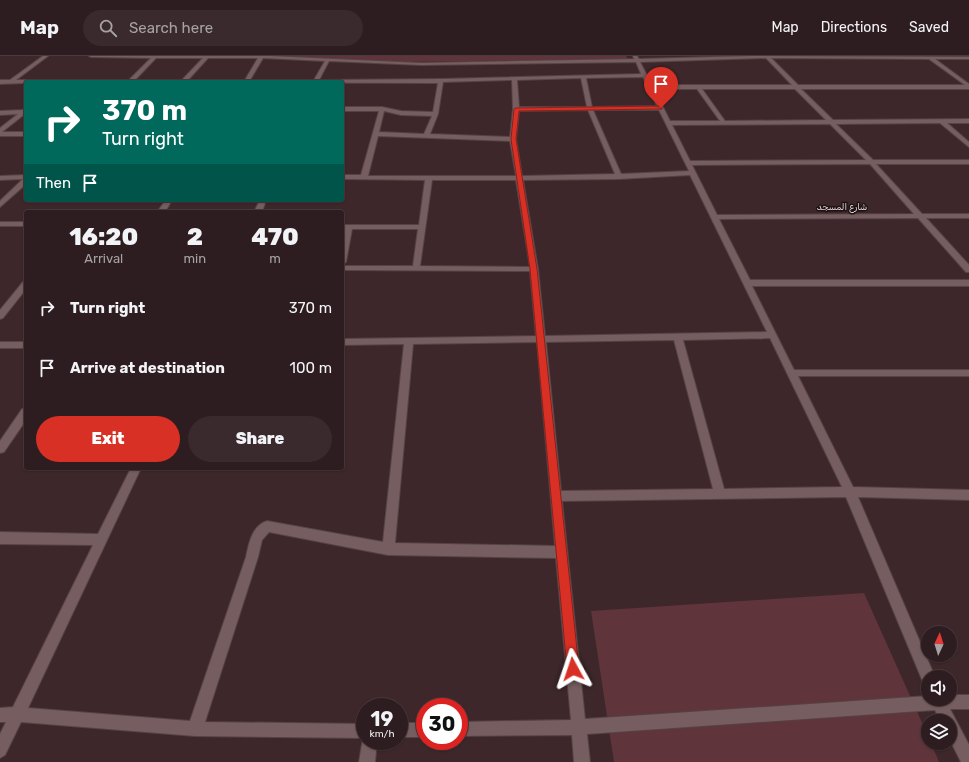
<!DOCTYPE html>
<meta charset="utf-8">
<style>
body{margin:0;font-family:Rubik,Cairo,sans-serif;background:#3a2a2d;color:#f1f3f6;height:100vh;display:flex;flex-direction:column;font-size:15px;white-space:nowrap}
*{box-sizing:border-box;margin:0}
p{font-size:13px;color:#a7a2a5}
.icon{flex:none;width:22px;height:22px;fill:none;stroke:currentColor;stroke-width:2;stroke-linecap:round;stroke-linejoin:round}
.map{position:relative;flex:1;overflow:hidden}
.panel{position:absolute;left:24px;top:154px;width:320px;height:260px;display:flex;flex-direction:column;background:#2e1d20;border-radius:4px;box-shadow:0 1px 3px #0004,0 0 0 1px #493b3e}
.panel>*{flex:none}
.banner{position:absolute;left:24px;top:24px;width:320px;height:122px;border-radius:4px;box-shadow:0 1px 3px #0004,0 0 0 1px #493b3e;background:#00695c;color:#fff;overflow:hidden}
.needle{width:26px;rotate:4deg}
.tools{position:absolute;left:921px;top:570px;display:grid;gap:8px}
.tools a{display:grid;place-items:center;width:36px;height:36px;border-radius:50%;background:#2e1d20;box-shadow:0 1px 3px #0004,0 0 0 1px #493b3e;font-size:20px}
.speed{position:absolute;left:356px;top:642px;display:flex;gap:8px;font-size:20px;font-weight:700;text-align:center}
.speed>*{display:grid;place-content:center;width:52px;height:52px;border-radius:50%;background:#2e1d20;box-shadow:0 1px 3px #0004,0 0 0 1px #493b3e;line-height:1}
.speed small{font-size:10px;font-weight:400}
.speed .limit{border:6px solid #d22;background:#fff;color:#111}
.pin{position:absolute;display:grid;place-items:center;width:34px;height:34px;color:#fff;margin:-41px -17px;border-radius:50% 50% 50% 0;rotate:-45deg;box-shadow:0 0 4px #0007}
.pin .icon{rotate:45deg}
.me{position:absolute;width:44px;margin:-22px;rotate:355deg;stroke-linejoin:round;filter:drop-shadow(0 0 3px #0008)}
.turn{display:flex;align-items:center;gap:14px;height:84px;padding:0 12px;font-size:18px}
.turn .icon{width:52px;height:52px;stroke-width:2.5}
.turn b{display:block;font-size:28px;line-height:34px}
.then{display:flex;align-items:center;height:38px;padding:0 12px;background:#0003;gap:8px;font-size:15px}
.eta{display:flex;justify-content:space-evenly;align-items:center;height:68px;text-align:center}
.eta b{font-size:24px;font-weight:800;line-height:28px}
.primary-button{display:flex;gap:8px;margin-top:auto;padding:8px 12px}
.primary-button a{flex:1;height:46px;border-radius:24px;background:#d93025;color:#fff;font-size:16px;font-weight:800;line-height:46px;text-align:center}
.primary-button a+a{background:#3a2a2d;color:#f1f3f6}
ul{padding:0;list-style:none}
li{display:flex;align-items:center;gap:12px;height:60px;padding:0 12px}
li div{flex:1}
li b{display:block;font-size:15px}
li em{font-style:normal}
header{display:flex;align-items:center;gap:24px;box-sizing:border-box;height:56px;padding:0 20px;background:#2e1d20;border-bottom:1px solid #493b3e}
header strong{font-size:19px}
nav{display:flex;gap:22px;margin-inline-start:auto;font-size:14px}
.search{width:280px;height:36px;background:#3a2a2d;display:flex;align-items:center;gap:10px;box-sizing:border-box;padding:0 14px;border-radius:22px;color:#a7a2a5;font-size:15px}
.map>svg:first-child{display:block}
.green{fill:#5f343a}
.lines{fill:none;stroke-linecap:round;stroke-linejoin:round}
.minor-casing{stroke:#554345;stroke-width:2}
.minor{fill:#765d5f;fill-rule:evenodd}
.route{fill:#d93025;stroke:#8d1f18}
.labels{text-anchor:middle;dominant-baseline:central;stroke-width:3;stroke-linejoin:round;paint-order:stroke}
.far-street-label{font-size:9px;fill:#e3d4d6;stroke:#1d1314}
</style>
<header>
<strong>Map</strong>
<div class="search"><svg class="icon" aria-label="search" viewBox="0 0 24 24"><circle cx="10" cy="10" r="6"/><path d="M15 15l6 6"/></svg>Search here</div>
<nav><a>Map</a><a>Directions</a><a>Saved</a></nav>
</header>
<div class="map">
<svg width="969" height="706" viewBox="0 0 969 706">
<rect width="100%" height="100%" fill="#3d272a"/>
<!-- green -->
<g class="green">
<polygon points="272,0 626,0 628,3 401,6"/>
<polygon points="864,537 928,680 928,687 931,687 939,706 614,706 591,555"/>
</g>
<g class="lines">
<defs>
<g id="minor">
<path d="M43,0H48L16,24H129L151,2L91,1L89,0H270L421,7L634,3L633,0H637L639,3L752,0L969,1V3H935L969,28V33H801L833,64L969,63V67H947L969,86V91L940,67L836,68L873,104H969V108H876L922,158H969V162H926L969,209V216H966L918,162L719,163L750,224H969V230H752L794,314H969V320H798L853,431L969,434V444L858,441L935,621H928V628L923,626L846,441L562,445L585,663L928,640V643H950V639H969V653H950L969,689V706H961L950,684V665H940L935,654L587,678L590,706H574L572,679L459,680V666L571,664L556,502L388,499L269,476L262,484L258,501L205,666L365,668V685H377L375,706H359L363,682L195,680L21,666L5,699L0,702V678L6,666H0V652L13,651L93,489L0,488V476L98,478L131,412H141L28,652L190,665L246,501C249,487 252,470 267,465L383,486L404,288L342,289V283L536,280L530,215L342,214V210H413L418,173H352L346,206L342,208V188L345,173H342V169H419L425,124L342,123V119H361L379,55H342V51H382L401,55L433,56L438,27L26,26V27L0,28V24H10ZM156,2H203L182,24H135ZM208,2H258L245,24H188ZM263,2L325,5L314,24H250ZM766,2L792,29H652L640,6ZM771,2L929,3L965,29H798ZM329,5L421,9L636,6L641,18L441,23L319,24ZM643,21L657,50L592,51L586,22ZM581,22L587,51H519L517,24ZM512,24L513,53L510,81L430,78L438,58L443,26ZM654,33H697L720,65H670ZM702,33H795L826,64L725,65ZM588,54L615,118L522,120L516,83L519,55ZM593,54H659L689,115L621,118ZM384,55L401,59L432,60L424,78L379,76ZM830,68L866,104L690,105L672,69ZM378,80L510,85L516,120H368ZM870,108L914,158L717,159L692,109ZM690,119L767,276L545,280L538,213L523,124L619,123ZM432,124H516L530,211L420,210ZM770,282L842,431L724,433L683,284ZM674,284L713,433L561,435L546,286ZM537,286L555,490L395,487L413,288Z"/>
<polygon points="26,52 26,57 2,76 26,76 26,80 0,80 0,72 18,58 0,59 0,55 22,54"/>
<polygon points="26,119 26,128 0,151 0,145 23,123 0,124 0,120"/>
<polygon points="166,144 172,144 165,156 157,156"/>
<polygon points="260,144 266,144 262,156 254,156"/>
<rect x="0" y="166" width="26" height="4"/>
<polygon points="26,225 26,233 3,262 0,263 0,254 23,226"/>
<rect x="0" y="286" width="26" height="6"/>
<polygon points="26,352 26,364 4,396 0,397 0,385 22,353"/>
<rect x="399" y="667" width="26" height="14"/>
</g>
</defs>
<!-- minor casing -->
<use href="#minor" class="minor-casing"/>
<!-- minor -->
<use href="#minor" class="minor"/>
</g>
<!-- route -->
<polygon class="route" points="661,50 662,53 519,55 516,83 537,213 579,613 577,617 573,619 569,617 567,613 530,213 511,83 514,53 516,52"/>
<g class="labels">
<!-- far-street labels -->
<g class="far-street-label">
<text x="842" y="151">شارع المسجد</text>
</g>
</g>
</svg>
<div class="tools">
<a><svg class="needle" viewBox="-14 -14 28 28"><path d="M0-13l5 13h-10z" fill="#e53935"/><path d="M0 13l5-13h-10z" fill="#a7a2a5"/></svg></a>
<a><svg class="icon" aria-label="sound" viewBox="0 0 24 24"><path d="M4 9h4l5-4v14l-5-4H4zM17 9q2 3 0 6"/></svg></a>
<a><svg class="icon" aria-label="layers" viewBox="0 0 24 24"><path d="M12 4l9 5-9 5-9-5zM3 14l9 5 9-5"/></svg></a>
</div>
<div class="speed"><div>19<small>km/h</small></div><div class="limit">30</div></div>
<div class="pin" style="left:661px;top:52px;background:#d93025"><svg class="icon" aria-label="arrive" viewBox="0 0 24 24"><path d="M6 21V4h12l-3 4 3 4H6"/></svg></div>
<svg class="me" style="left:573px;top:613px" viewBox="-20 -20 40 40"><path d="M0-17L14 15 0 8-14 15z" fill="#d93025" stroke="#fff" stroke-width="4"/></svg>
<div class="banner">
<div class="turn"><svg class="icon" aria-label="right" viewBox="0 0 24 24"><path d="M7 20v-9h11M14 6l5 5-5 5"/></svg><div><b>370 m</b>Turn right</div></div>
<div class="then">Then<svg class="icon" aria-label="arrive" viewBox="0 0 24 24"><path d="M6 21V4h12l-3 4 3 4H6"/></svg></div>
</div>
<section class="panel">
<div class="eta">
<div><b>16:20</b><p>Arrival</p></div>
<div><b>2</b><p>min</p></div>
<div><b>470</b><p>m</p></div>
</div>
<ul>
<li><svg class="icon" aria-label="right" viewBox="0 0 24 24"><path d="M7 20v-9h11M14 6l5 5-5 5"/></svg><div><b>Turn right</b></div><em>370 m</em></li>
<li><svg class="icon" aria-label="arrive" viewBox="0 0 24 24"><path d="M6 21V4h12l-3 4 3 4H6"/></svg><div><b>Arrive at destination</b></div><em>100 m</em></li>
</ul>
<div class="primary-button"><a>Exit</a><a>Share</a></div>
</section>
</div>
